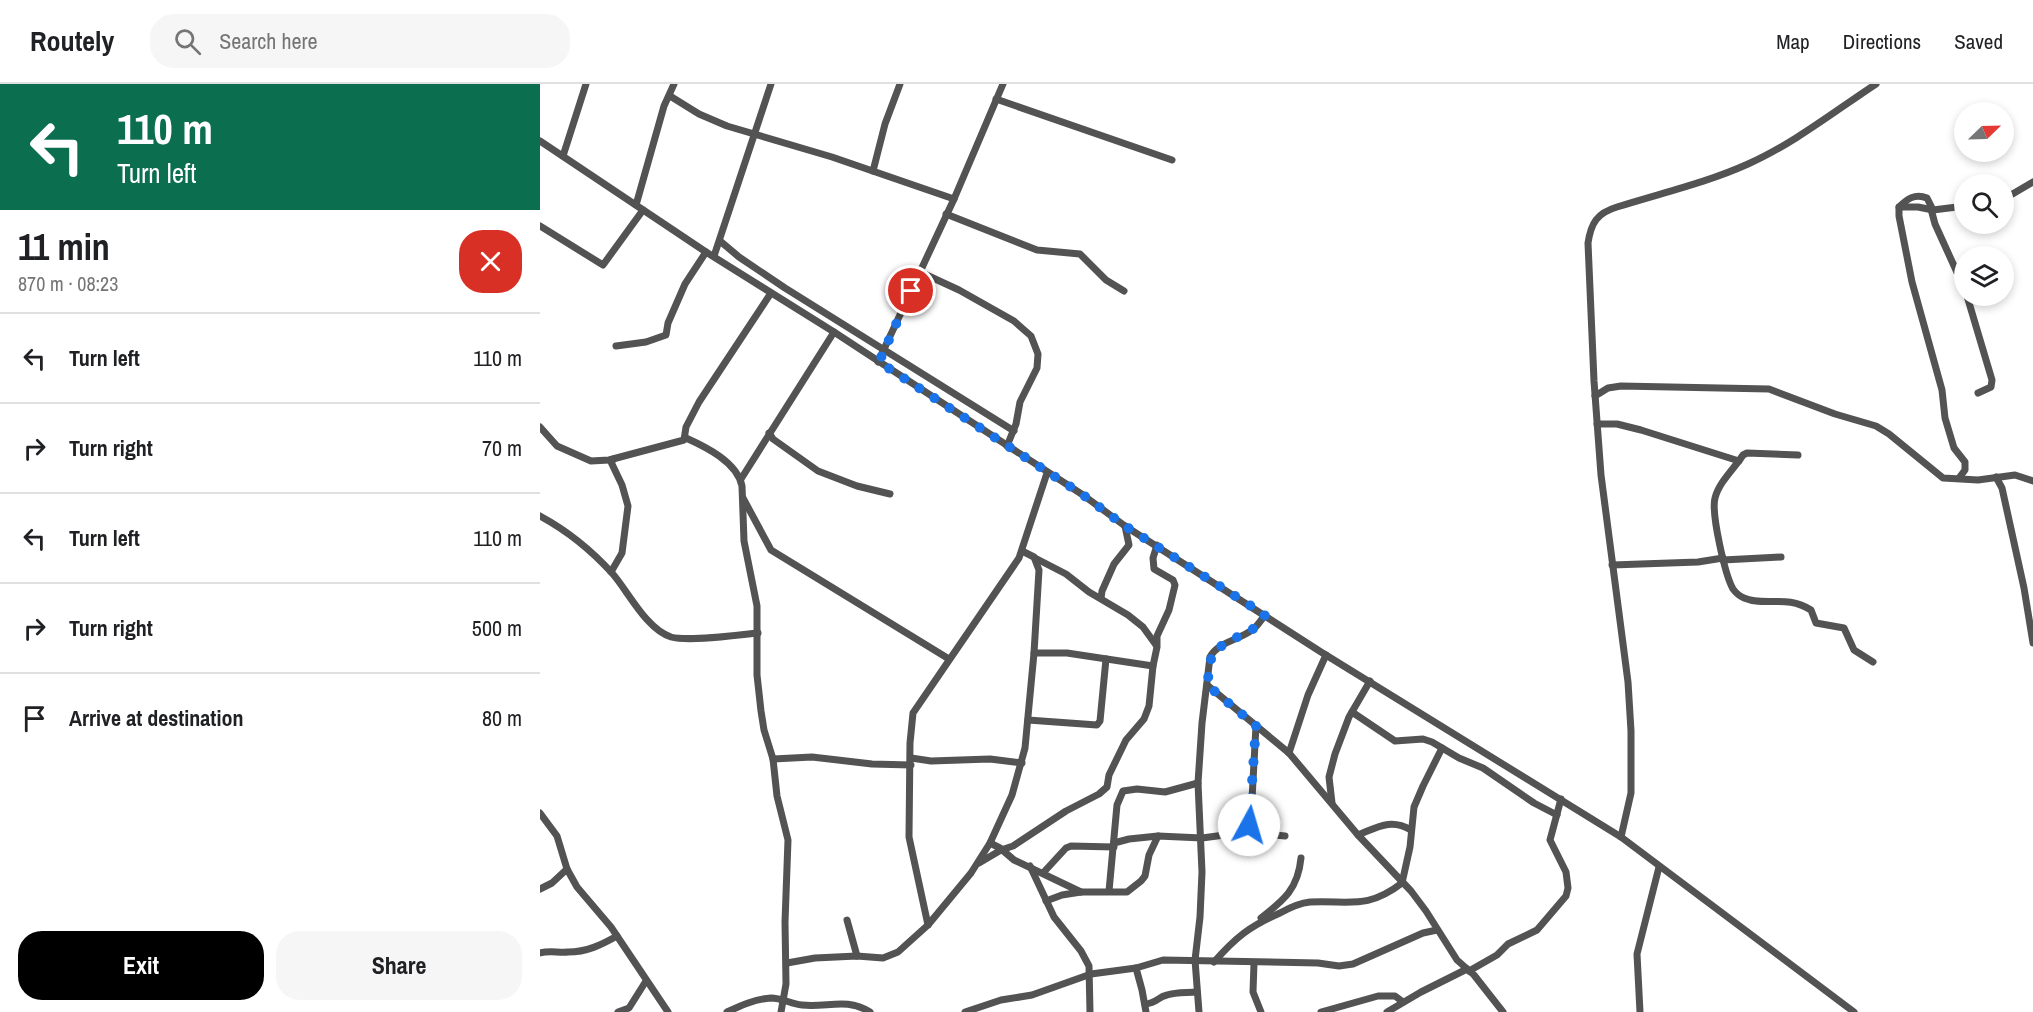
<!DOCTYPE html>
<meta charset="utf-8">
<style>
body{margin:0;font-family:"Archivo Narrow",sans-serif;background:#f6f6f6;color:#202124;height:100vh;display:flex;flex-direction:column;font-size:22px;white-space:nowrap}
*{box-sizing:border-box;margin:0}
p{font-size:20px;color:#757577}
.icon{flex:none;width:33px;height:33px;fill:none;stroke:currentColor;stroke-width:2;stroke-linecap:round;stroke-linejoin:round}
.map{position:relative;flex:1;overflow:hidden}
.panel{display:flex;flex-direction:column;background:#fff;width:540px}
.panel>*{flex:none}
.guide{background:#0b6e4f;color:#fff;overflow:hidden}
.needle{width:39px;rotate:67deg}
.tools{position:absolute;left:1414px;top:18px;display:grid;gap:12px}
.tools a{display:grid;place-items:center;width:60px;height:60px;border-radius:50%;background:#fff;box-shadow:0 3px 9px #0003;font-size:30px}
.pin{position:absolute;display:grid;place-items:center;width:51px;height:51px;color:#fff;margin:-26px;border:3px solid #fff;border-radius:50%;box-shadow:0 2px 6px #0007}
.me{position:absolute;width:66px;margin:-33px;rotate:6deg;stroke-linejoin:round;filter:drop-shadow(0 0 4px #0008)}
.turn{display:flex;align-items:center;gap:21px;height:126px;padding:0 18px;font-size:27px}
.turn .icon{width:78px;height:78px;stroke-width:2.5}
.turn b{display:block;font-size:42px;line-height:51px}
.round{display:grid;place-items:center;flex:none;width:63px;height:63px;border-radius:24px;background:#f6f6f6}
.summary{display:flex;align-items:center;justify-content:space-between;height:102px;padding:0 18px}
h1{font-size:36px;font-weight:700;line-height:45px}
.primary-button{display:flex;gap:12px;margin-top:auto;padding:12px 18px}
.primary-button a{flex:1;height:69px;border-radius:24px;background:#000;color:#fff;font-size:24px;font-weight:700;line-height:69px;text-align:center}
.primary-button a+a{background:#f6f6f6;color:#202124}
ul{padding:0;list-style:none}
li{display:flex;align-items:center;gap:18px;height:90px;padding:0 18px;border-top:2px solid #e0e0e0}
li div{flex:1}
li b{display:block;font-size:22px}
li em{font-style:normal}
header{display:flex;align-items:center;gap:36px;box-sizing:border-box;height:84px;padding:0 30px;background:#fff;border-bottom:2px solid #e0e0e0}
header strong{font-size:28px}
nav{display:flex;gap:33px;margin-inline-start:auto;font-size:21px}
.search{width:420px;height:54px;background:#f6f6f6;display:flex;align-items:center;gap:15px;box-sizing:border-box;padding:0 21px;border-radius:24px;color:#757577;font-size:22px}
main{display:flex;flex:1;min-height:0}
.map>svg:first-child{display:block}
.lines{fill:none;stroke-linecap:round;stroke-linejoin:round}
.minor{stroke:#535353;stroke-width:7}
.route{stroke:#1a73e8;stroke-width:10;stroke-dasharray:0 18}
</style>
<header>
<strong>Routely</strong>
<div class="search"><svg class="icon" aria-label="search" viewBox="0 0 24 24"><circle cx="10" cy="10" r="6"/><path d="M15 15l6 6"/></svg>Search here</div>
<nav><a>Map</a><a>Directions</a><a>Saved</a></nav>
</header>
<main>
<section class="panel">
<div class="guide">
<div class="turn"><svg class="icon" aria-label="left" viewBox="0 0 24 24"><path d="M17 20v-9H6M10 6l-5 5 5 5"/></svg><div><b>110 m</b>Turn left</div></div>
</div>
<div class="summary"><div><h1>11 min</h1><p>870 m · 08:23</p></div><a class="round" style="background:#d93025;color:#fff"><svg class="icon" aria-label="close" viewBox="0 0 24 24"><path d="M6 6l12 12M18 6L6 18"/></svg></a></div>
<ul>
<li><svg class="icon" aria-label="left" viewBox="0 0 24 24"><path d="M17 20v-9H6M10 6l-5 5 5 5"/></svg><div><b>Turn left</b></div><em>110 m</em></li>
<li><svg class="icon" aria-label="right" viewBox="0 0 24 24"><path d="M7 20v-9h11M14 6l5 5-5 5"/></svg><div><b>Turn right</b></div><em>70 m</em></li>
<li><svg class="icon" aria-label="left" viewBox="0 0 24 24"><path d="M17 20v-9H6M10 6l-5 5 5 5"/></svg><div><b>Turn left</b></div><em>110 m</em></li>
<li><svg class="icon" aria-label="right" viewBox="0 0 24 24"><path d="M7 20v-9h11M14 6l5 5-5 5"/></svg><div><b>Turn right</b></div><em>500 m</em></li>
<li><svg class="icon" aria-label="arrive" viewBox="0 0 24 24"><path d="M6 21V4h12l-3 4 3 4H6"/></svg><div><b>Arrive at destination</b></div><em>80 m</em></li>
</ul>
<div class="primary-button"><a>Exit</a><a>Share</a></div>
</section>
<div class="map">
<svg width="1493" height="928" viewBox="0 0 1493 928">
<rect width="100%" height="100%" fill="#fff"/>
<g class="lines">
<!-- minor -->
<g class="minor">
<polyline points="130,12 159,30 187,42 292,73 414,115"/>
<polyline points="456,15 632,76"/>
<polyline points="0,57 166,168 294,248 543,411 585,442 781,568 1081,753 1314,928"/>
<polyline points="23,72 46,0"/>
<polyline points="333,87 345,40 360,0"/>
<polyline points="1464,115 1493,98"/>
<polyline points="96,121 124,22 134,0"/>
<polyline points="1359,123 1378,123 1393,126 1425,122"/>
<polyline points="1391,125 1395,140 1425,206"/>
<path d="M1393,126L1387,114C1375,109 1367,115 1359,123V132L1372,198L1402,306L1405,334L1414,364L1425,378V386L1419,394"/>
<polyline points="406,130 497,166 540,170 566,196 584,207"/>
<polyline points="0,142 63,181 103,126"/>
<polyline points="180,157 199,173 245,204 474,347"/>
<polyline points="174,172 231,0"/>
<polyline points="380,188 419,206 474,237 491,252 498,270 497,284 480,318 476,340 467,362"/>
<polyline points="1427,212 1452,296 1451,303 1438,309"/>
<polyline points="76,262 106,258 126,251 128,239 145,200 166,168"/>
<polyline points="338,278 414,115 463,0"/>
<polyline points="1055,312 1068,304 1081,302 1229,305 1295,330 1336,342 1349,350 1403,394 1438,396 1475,391 1493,397"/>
<polyline points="1057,340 1077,340 1101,346 1199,377"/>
<polyline points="0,343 17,362 51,377 69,376 144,356 146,343 159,318 231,209"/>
<polyline points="229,349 233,355 278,387 317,402 350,410"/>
<path d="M146,354C166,363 197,378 202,402L204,457L217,522V591L221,627L224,646L233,675L237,712L248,756L245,838L246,900L241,928"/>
<path d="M1258,371L1207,369L1203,371C1194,385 1179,398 1175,414C1171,429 1185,491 1193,505C1196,509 1199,512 1204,514C1226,523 1246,510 1271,526L1276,539L1304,544L1314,566L1333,578"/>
<polyline points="1456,393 1462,404 1484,504 1493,559"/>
<polyline points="201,395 294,248"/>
<polyline points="203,414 231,466 409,575"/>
<path d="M0,432C26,446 52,467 72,489C88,507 106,545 131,553C149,558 197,551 218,549"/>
<polyline points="495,474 526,490 549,508 588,531 603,543 616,561"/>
<polyline points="1183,476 1241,473"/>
<polyline points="1072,481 1158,478 1183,474"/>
<polyline points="71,488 82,469 88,422 82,401 71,378 74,375"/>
<polyline points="561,514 562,507 574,480 589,461 585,442"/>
<polyline points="494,569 527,569 613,582"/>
<polyline points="667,601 749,669 818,751 871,807 886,827 917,876 934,891 963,928"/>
<polyline points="812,628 855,657 883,655 892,658 919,674 943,684 994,719 1017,731"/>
<polyline points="488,636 557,641 560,637 566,575"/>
<polyline points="749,669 768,611 786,571"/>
<polyline points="371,674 391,677 450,675 482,679"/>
<polyline points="233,675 272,673 332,680 371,681"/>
<polyline points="792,719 789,693 795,670 809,633 830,597"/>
<polyline points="0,729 17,752 27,785 37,803 71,843 128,928"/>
<polyline points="707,748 745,752"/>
<path d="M818,751C838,743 851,734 871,746"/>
<path d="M1081,753L1091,709V647L1088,598L1061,391L1054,297L1048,159C1051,139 1057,129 1077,123C1121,109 1166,99 1208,80C1253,60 1295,27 1336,0"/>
<polyline points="450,759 460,764 474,776 541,808"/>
<polyline points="574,759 589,755 618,752"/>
<polyline points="439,779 461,766 473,762 526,727 559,710 567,703 569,691 586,656 604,635 609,622 613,582 617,563 617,552 629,526 635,501 633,496 614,485 613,474 617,461"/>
<polyline points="490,782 514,833 541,867 549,882 550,928"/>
<polyline points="503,789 526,764 531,762 574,763"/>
<polyline points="0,805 12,799 27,785"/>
<polyline points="569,807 577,721 583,707 597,705 625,708 658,699"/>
<polyline points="506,817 522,811 541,808 587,808 601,797 605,792 609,771 618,752 662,754 707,748 712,715 716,642"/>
<path d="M721,834C744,816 758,805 761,774"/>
<polyline points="307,836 317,872"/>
<polyline points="388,841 369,753 370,659 373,629 479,474 507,389"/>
<path d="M0,869C10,866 18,869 28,868C47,868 61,861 77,852"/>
<path d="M674,878C696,853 710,842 740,829C749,824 760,819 770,818C809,816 827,826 862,799L870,763L874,723L883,702L902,664"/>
<polyline points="247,879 275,874 317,872 343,874 358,868 388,841 431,789 450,759 472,711 485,664 494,569 499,486 494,473 482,467"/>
<polyline points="714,879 713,908 721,928"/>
<polyline points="596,884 602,906 606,928"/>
<polyline points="929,887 957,871 968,860 997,846 1026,812 1028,804 1026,788 1010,756 1021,715"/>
<path d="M605,920C618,919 617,913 627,911C636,908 647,909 657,908"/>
<polyline points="78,928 89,924 106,897"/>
<path d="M187,928C200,922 215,915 231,914C242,914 251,920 262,921C287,924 306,913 330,928"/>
<polyline points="425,928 461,916 492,911 551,890 596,884 623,876 778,879 799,882 813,880 883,849 897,846"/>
<path d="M659,928L655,876L660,833L662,788L658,699L662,639L670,573C678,558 699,556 712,546C717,543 721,536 725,531"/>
<polyline points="781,928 838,912 855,912 863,918"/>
<polyline points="847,928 881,908 927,885"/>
<polyline points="1100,928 1097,870 1119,783"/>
</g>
</g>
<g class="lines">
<!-- route -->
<polyline class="route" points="371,207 339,278 543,411 585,442 725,531 712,546 687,558 672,569 667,601 716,642 709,741"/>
</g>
</svg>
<div class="tools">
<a><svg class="needle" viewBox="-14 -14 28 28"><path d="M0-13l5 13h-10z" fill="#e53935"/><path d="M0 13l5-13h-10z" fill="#757577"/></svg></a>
<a><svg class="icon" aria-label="search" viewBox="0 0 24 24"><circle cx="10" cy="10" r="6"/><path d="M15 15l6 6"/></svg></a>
<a><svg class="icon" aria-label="layers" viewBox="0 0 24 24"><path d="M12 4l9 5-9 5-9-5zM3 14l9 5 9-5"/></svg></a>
</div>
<div class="pin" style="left:371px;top:207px;background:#d93025"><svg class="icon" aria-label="arrive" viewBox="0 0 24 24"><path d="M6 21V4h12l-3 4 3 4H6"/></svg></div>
<svg class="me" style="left:709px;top:741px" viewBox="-20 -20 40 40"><circle r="19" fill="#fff"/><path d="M0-13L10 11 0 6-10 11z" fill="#1a73e8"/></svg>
</div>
</main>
